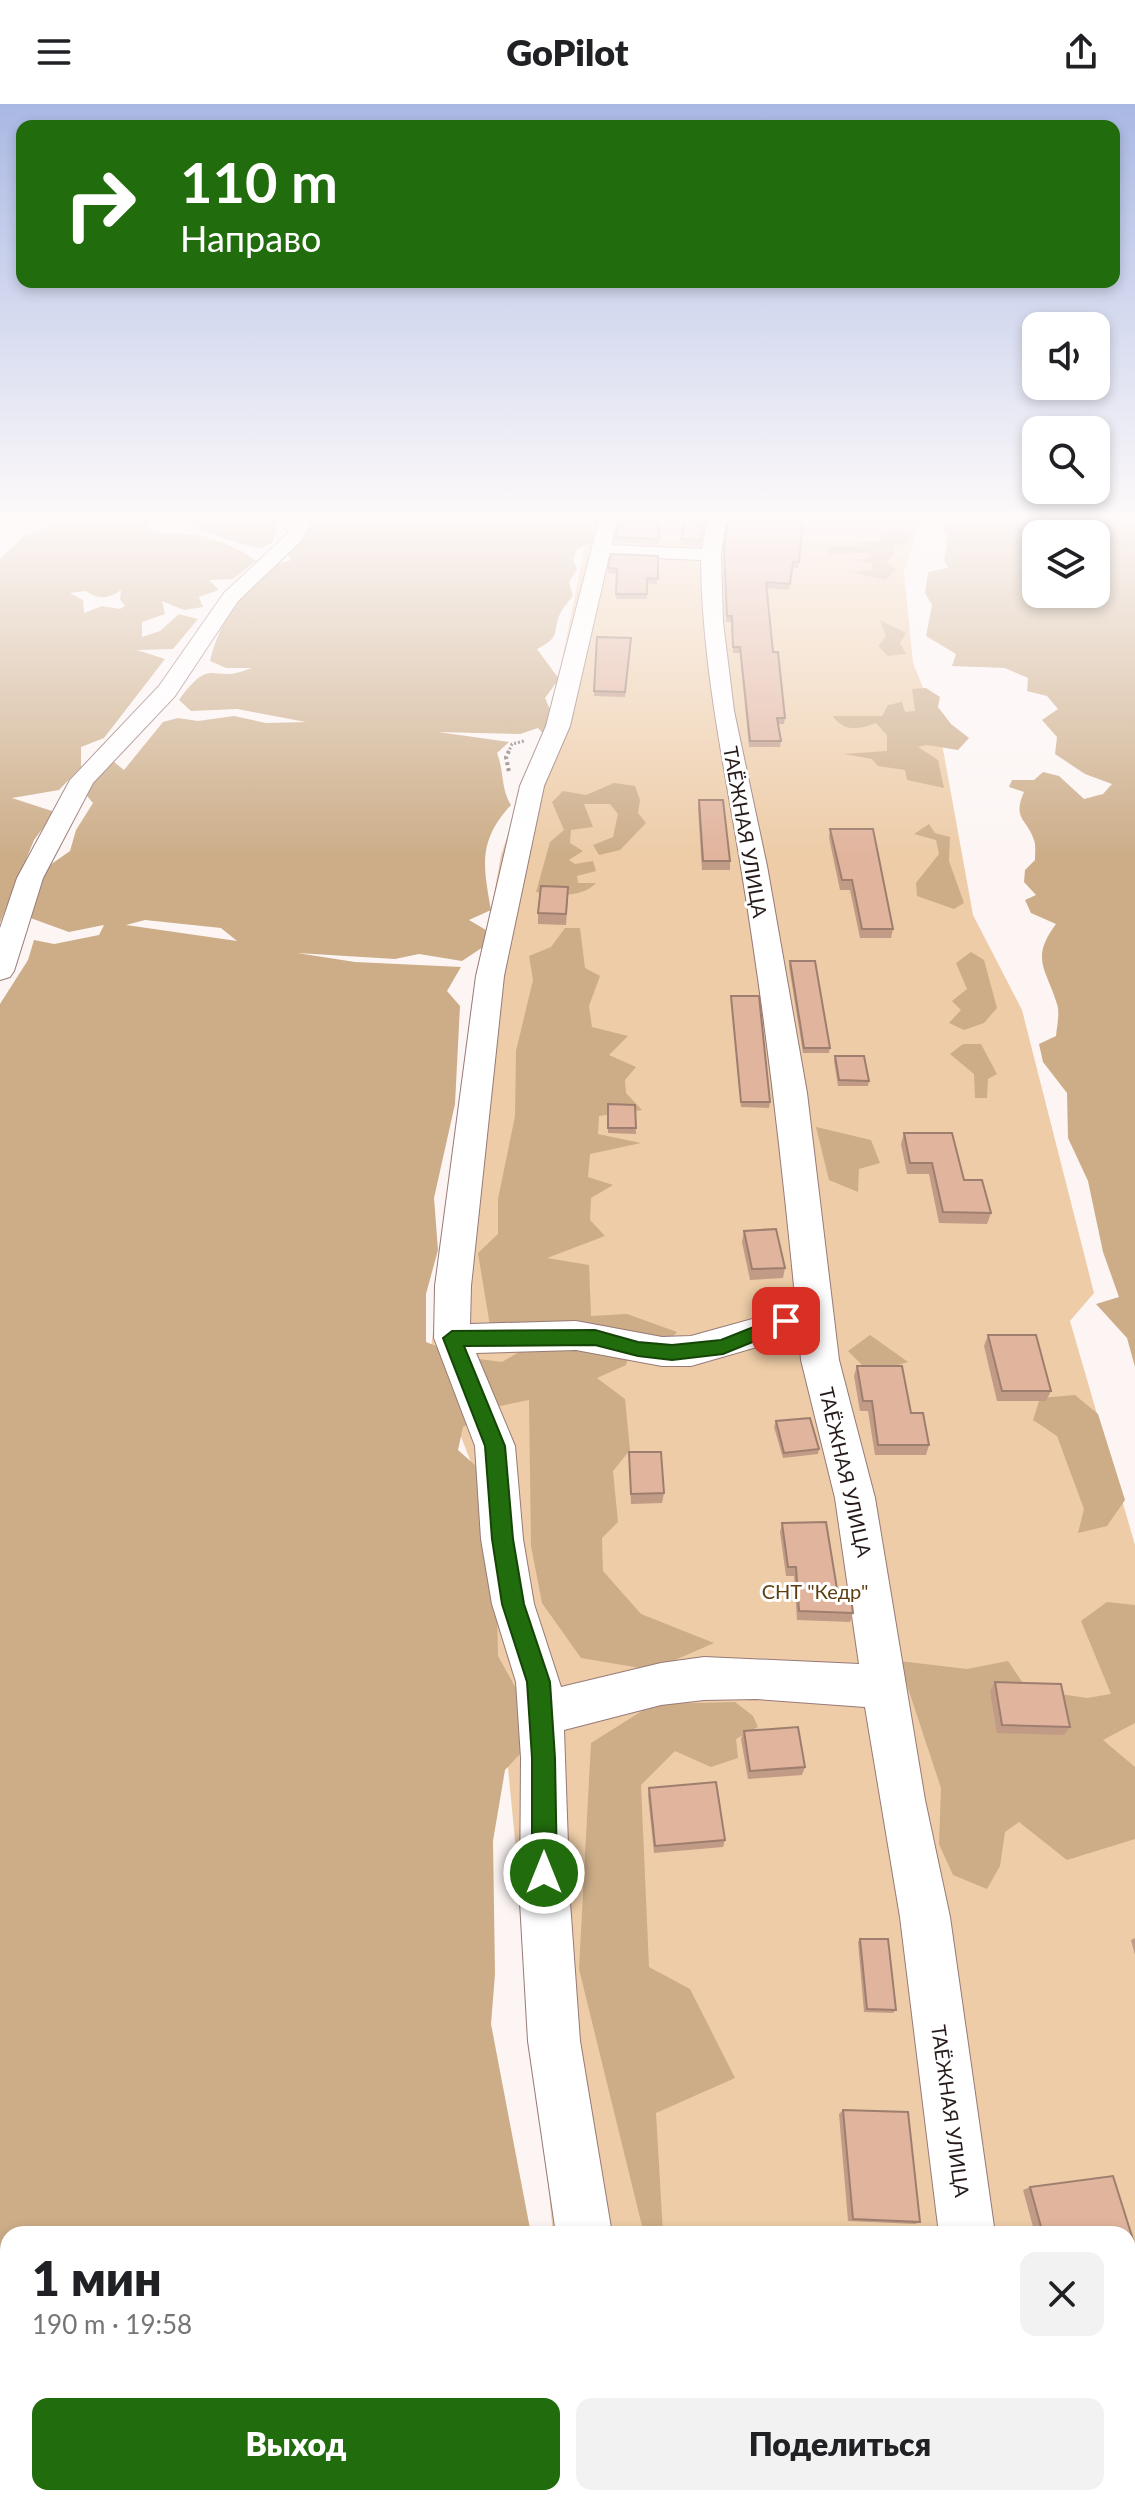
<!DOCTYPE html>
<html lang="ru">
<meta charset="utf-8">
<style>
body{margin:0;font-family:Lato,sans-serif;background:#f2f2f2;color:#202124;height:100vh;display:flex;flex-direction:column;font-size:30px;white-space:nowrap}
*{box-sizing:border-box;margin:0}
p{font-size:26px;color:#757577}
.icon{flex:none;width:44px;height:44px;fill:none;stroke:currentColor;stroke-width:2;stroke-linecap:round;stroke-linejoin:round}
.map{position:relative;flex:1;overflow:hidden}
.panel{position:absolute;left:0px;top:2122px;width:1136px;height:280px;display:flex;flex-direction:column;background:#fff;border-radius:24px 24px 0 0;box-shadow:0 4px 12px #0003}
.panel>*{flex:none}
.top-card{position:absolute;left:16px;top:16px;width:1104px;height:168px;border-radius:16px;box-shadow:0 4px 12px #0003;background:#216c0c;color:#fff;overflow:hidden}
.fabs{position:absolute;left:1022px;top:208px;display:grid;gap:16px}
.fabs a{display:grid;place-items:center;width:88px;height:88px;border-radius:16px;background:#fff;box-shadow:0 4px 12px #0003;font-size:40px}
.pin{position:absolute;display:grid;place-items:center;width:68px;height:68px;color:#fff;margin:-34px;border-radius:16px;box-shadow:0 4px 12px #0006}
.me{position:absolute;width:88px;margin:-44px;rotate:0deg;stroke-linejoin:round;filter:drop-shadow(0 0 6px #0008)}
.turn{display:flex;align-items:center;gap:28px;height:168px;padding:0 32px;font-size:36px}
.turn .icon{width:104px;height:104px;stroke-width:2.5}
.turn b{display:block;font-size:56px;line-height:68px}
.round{display:grid;place-items:center;flex:none;width:84px;height:84px;border-radius:16px;background:#f2f2f2}
.headline{display:flex;align-items:center;justify-content:space-between;height:136px;padding:0 32px}
h1{font-size:48px;font-weight:800;line-height:60px}
.button{display:flex;gap:16px;margin-top:auto;padding:16px 32px}
.button a{flex:1;height:92px;border-radius:16px;background:#216c0c;color:#fff;font-size:32px;font-weight:800;line-height:92px;text-align:center}
.button a+a{background:#f2f2f2;color:#202124}
header{display:flex;justify-content:space-between;align-items:center;height:104px;padding:0 32px;background:#fff;font-size:36px;font-weight:800}
.map>svg:first-child{display:block}
.green{fill:#edcca7}
.forest{fill:#ccad88;fill-rule:evenodd}
.lines{fill:none;stroke-linecap:round;stroke-linejoin:round}
.minor-casing{stroke:#977a77;stroke-width:2}
.path-far1{stroke:#8a807f;stroke-width:3;stroke-dasharray:2 2;stroke-linecap:butt}
.path{stroke:#8a807f;stroke-width:4;stroke-dasharray:3 3;stroke-linecap:butt}
.minor{fill:#fff;fill-rule:evenodd}
.wall{fill:#c29b87}
.building{fill:#e1b49d;stroke:#9e7e6e;stroke-width:2}
.route{fill:#216c0c;stroke:#154608;stroke-width:2}
.labels{text-anchor:middle;dominant-baseline:central;stroke-width:6;stroke-linejoin:round;paint-order:stroke}
.street-label{font-size:20px;fill:#271b1a;stroke:#fff}
.park-label{font-size:20px;fill:#5e3e11;stroke:#fff}
</style>
<header><svg class="icon" aria-label="menu" viewBox="0 0 24 24"><path d="M4 6h16M4 12h16M4 18h16"/></svg>GoPilot<svg class="icon" aria-label="share" viewBox="0 0 24 24"><path d="M12 15V3M7 8l5-5 5 5M5 13v7h14v-7"/></svg></header>
<div class="map">
<svg width="1135" height="2402" viewBox="0 0 1135 2402">
<rect width="100%" height="100%" fill="#fcf5f4"/>
<!-- green -->
<polygon class="green" points="590,416 921,416 904,468 913,559 939,623 973,811 1022,906 1094,1189 1070,1217 1135,1441 1135,2402 650,2402 649,2394 1128,2394 1128,2130 553,2130 481,1384 430,1253 468,938 501,751 554,596"/>
<!-- forest -->
<g class="forest">
<path d="M50,416H149L147,424C164,432 166,429 184,430C210,431 235,442 256,457L233,475L209,476L219,486L199,493L203,503L184,506L162,497L165,510L142,518V533L160,527L179,510L198,515L173,545L137,546L165,555L104,634L81,643V663L59,686L12,694L55,708L34,736L0,819V455L25,431L45,423ZM121,486L120,495L125,502L120,505L102,502L84,509L83,496L70,489L86,487C99,496 108,495 121,486Z"/>
<path d="M204,416H280L272,439C270,440 261,444 260,444C250,444 193,425 187,418Z"/>
<path d="M317,416H593L588,422L594,430L593,438L577,445L573,456L577,465L569,478L573,492C569,497 564,502 561,508C551,528 563,532 537,545L559,575L545,594L551,608L548,635L538,624L520,630L438,628L509,638L497,649C504,666 501,686 511,701C478,737 483,761 491,806L469,816L486,826L483,843L462,857L419,850L395,855L297,849L355,858L461,863L447,887L460,902L455,1000L434,1094L438,1146L426,1190V1238L464,1253L502,1258L531,1241L631,1243L626,1261L597,1274L625,1295L630,1346L613,1367L618,1418L602,1434L603,1467L641,1510L714,1539L652,1566L581,1554L542,1499L531,1442L529,1296L495,1303L463,1323L458,1346L494,1378L498,1552L517,1586L532,1637L505,1666L493,1737L495,1870L491,1920L531,2130H8V2394H581L583,2402H0V900L28,856L34,836L54,840L99,831L104,821L69,828L25,812L32,784L50,761L70,747L76,726L93,699L82,686L109,654L124,666L163,618L178,614L198,617L234,612L266,619L306,618L237,605L191,607L179,596C213,549 211,582 251,564H226L210,557C217,525 241,483 267,464C274,459 284,458 292,456L286,449ZM145,816L221,824L237,837L126,821Z"/>
<path d="M944,416H1135V1263L1127,1234L1096,1200L1119,1193L1103,1148L1088,1077L1068,1034L1067,989L1043,958L1039,940L1056,932C1057,922 1060,909 1057,900C1046,864 1030,855 1056,820L1031,809L1025,796L1036,791L1024,778L1025,766L1035,756C1035,751 1036,741 1034,736C1027,715 1012,715 1024,688L1009,683L1012,676H1034L1043,668L1059,672L1084,695L1103,690L1112,680L1085,670L1055,650L1057,633L1042,616L1058,605L1047,592L1027,587L1028,574L1005,564L952,562L956,550L926,532L932,501L925,489L928,468L948,464L944,456L948,433L942,425ZM1036,430H1096V490H1036Z"/>
<polygon points="899,426 912,433 907,440 892,441 894,450 886,458 896,466 885,476 851,468 872,466 872,460 857,456 874,453 868,448 829,451 828,442 867,443 856,438 880,438 882,429"/>
<polygon points="880,516 906,529 900,539 906,550 888,552 878,542 886,532"/>
<path d="M926,584L940,593L938,603L951,620L969,634L958,646L927,641L918,643L938,656L944,684L907,676L905,666L878,662L872,655L844,650L887,647V631L876,619C860,625 844,629 833,612H882L888,601L902,598L905,608L915,607L912,585Z"/>
<path d="M614,679L635,682L640,696L638,709L646,719L620,746L599,751L593,741L613,733L618,710L610,700H584L593,723L571,726L570,739L583,747L569,756L575,760L593,757L596,767L577,772L578,779H596C582,794 555,792 536,788L550,738L564,726L552,698L563,687L586,691Z"/>
<polygon points="929,720 935,729 950,733 949,757 964,799 954,805 917,792 916,779 939,750 936,736 914,730"/>
<polygon points="565,824 580,824 585,864 600,872 589,902 592,923 628,932 609,951 636,963 625,976 626,989 642,1006 599,1012 598,1030 641,1039 590,1050 588,1073 613,1081 591,1094 590,1116 605,1132 547,1154 589,1161 591,1212 627,1210 677,1228 665,1240 490,1222 478,1149 498,1130 498,1095 515,1012 516,947 533,876 529,852 551,843"/>
<polygon points="971,848 984,856 997,904 984,919 964,926 949,919 961,906 952,897 967,885 956,859"/>
<polygon points="963,940 981,940 997,970 988,975 987,994 975,994 974,970 950,950"/>
<polygon points="816,1023 871,1036 880,1059 859,1065 858,1088 829,1076"/>
<polygon points="870,1231 908,1258 870,1269 848,1247"/>
<polygon points="1075,1291 1098,1310 1125,1396 1107,1422 1078,1429 1084,1405 1057,1332 1033,1316 1040,1294"/>
<polygon points="1107,1498 1135,1501 1135,1619 1103,1636 1135,1663 1135,1735 1067,1756 1019,1718 1005,1728 1000,1762 987,1785 953,1771 939,1740 941,1684 899,1557 967,1565 1008,1557 1027,1585 1087,1594 1111,1590 1081,1517"/>
<polygon points="735,1598 753,1612 758,1623 736,1635 738,1654 711,1663 675,1647 641,1681 649,1863 690,1885 735,1974 656,2009 663,2130 644,2130 579,1865 591,1639 653,1600"/>
<polygon points="1128,2234 1135,2242 1135,2402 1058,2402 1057,2394 1128,2394"/>
<polygon points="686,2394 763,2394 763,2402 687,2402"/>
</g>
<g class="lines">
<defs>
<g id="minor">
<polygon points="293,416 311,416 302,436 238,497 175,592 93,679 43,774 14,867 10,873 0,876 0,824 17,774 70,676 159,582 224,489 287,430"/>
<path d="M599,416H617L612,441L702,445L708,416H726L721,451L723,518L734,607L767,762L807,989L839,1256L875,1394L925,1696L950,1813L995,2130H939L900,1813L865,1603L756,1595L704,1596L661,1601L564,1626L570,1798L580,1937L612,2130H556L528,1937L520,1798L521,1654L516,1578L492,1500L481,1435L475,1342L434,1234L435,1182L476,872L520,682L546,622ZM609,452L701,456C702,561 724,660 741,763C765,909 782,1056 796,1203L691,1232L662,1233L576,1217L470,1220L471,1182L504,872L544,682L570,622ZM799,1231L801,1256L835,1394L859,1560L704,1553L661,1559L561,1583L534,1500L523,1435L515,1342L476,1249L576,1246L662,1262H691Z"/>
<polygon points="970,2394 1032,2394 1033,2402 971,2402"/>
</g>
</defs>
<!-- minor casing -->
<use href="#minor" class="minor-casing"/>
<!-- path-far1 -->
<polyline class="path-far1" points="508,649 512,640 524,637"/>
<!-- path -->
<polyline class="path" points="509,647 506,653 509,668"/>
<!-- minor -->
<use href="#minor" class="minor"/>
</g>
<!-- wall -->
<g class="wall">
<polygon points="659,416 658,440 616,438 616,433"/>
<polygon points="706,416 700,442 681,441 681,435"/>
<polygon points="728,416 803,416 798,464 792,464 789,486 767,484 773,548 785,614 784,620 778,620 781,637 780,643 749,643 740,549 733,549 731,518 726,518 724,451"/>
<polygon points="658,452 657,480 647,479 647,495 616,495 617,470 608,469 608,464"/>
<polygon points="597,533 631,534 625,593 594,592"/>
<polygon points="699,696 730,757 730,766 702,766 698,704"/>
<polygon points="830,725 893,825 891,834 860,834 850,786 840,786 829,734"/>
<polygon points="568,794 566,821 538,820 538,809"/>
<polygon points="790,857 830,944 829,949 803,949 789,862"/>
<polygon points="731,892 770,998 769,1004 741,1003 731,897"/>
<polygon points="835,952 869,977 868,982 838,982 834,957"/>
<polygon points="608,1000 635,1001 636,1030 608,1029"/>
<polygon points="904,1029 964,1076 991,1109 987,1120 939,1119 929,1070 907,1070 901,1040"/>
<polygon points="744,1127 785,1164 783,1174 750,1176 742,1138"/>
<polygon points="988,1231 1051,1287 1046,1297 997,1297 984,1242"/>
<polygon points="857,1262 911,1309 929,1341 926,1351 875,1351 868,1307 860,1307 854,1272"/>
<polygon points="776,1317 819,1345 818,1350 783,1354 774,1323"/>
<polygon points="629,1348 664,1389 662,1399 631,1400"/>
<polygon points="782,1419 837,1485 853,1509 850,1518 797,1516 794,1472 786,1472 780,1428"/>
<polygon points="995,1578 1070,1623 1064,1631 997,1629 990,1587"/>
<polygon points="744,1627 805,1663 802,1671 748,1675 741,1635"/>
<polygon points="649,1684 725,1736 723,1743 654,1749 648,1692"/>
<polygon points="1135,1834 1135,1851 1131,1836"/>
<polygon points="860,1835 896,1906 893,1909 864,1908 858,1838"/>
<polygon points="843,2006 920,2118 915,2120 848,2117 839,2010"/>
<polygon points="1113,2072 1135,2142 1135,2146 1128,2148 1128,2130 1035,2130 1023,2086 1030,2083"/>
</g>
<!-- building -->
<g class="building">
<polygon points="619,416 659,416 659,435 616,433"/>
<polygon points="685,416 705,416 700,436 681,435"/>
<polygon points="728,416 803,416 799,458 793,458 790,480 766,478 773,548 778,548 785,614 777,614 781,637 750,637 740,543 733,543 732,512 727,512 724,445"/>
<polygon points="611,450 658,452 658,475 647,474 647,490 616,490 617,465 608,464"/>
<polygon points="597,533 631,534 625,588 594,587"/>
<polygon points="699,696 723,696 730,757 703,757"/>
<polygon points="830,725 873,725 893,825 862,825 852,776 842,776"/>
<polygon points="541,782 568,783 566,810 538,809"/>
<polygon points="790,857 815,857 830,944 804,944"/>
<polygon points="731,892 759,892 770,998 741,998"/>
<polygon points="835,952 864,952 869,977 839,976"/>
<polygon points="608,1000 635,1001 636,1024 608,1024"/>
<polygon points="904,1029 952,1029 964,1076 982,1076 991,1109 943,1108 932,1059 910,1059"/>
<polygon points="776,1125 785,1164 752,1165 744,1127"/>
<polygon points="988,1231 1036,1231 1051,1287 1002,1287"/>
<polygon points="857,1262 902,1262 911,1309 923,1309 929,1341 878,1341 872,1297 863,1297"/>
<polygon points="810,1314 819,1345 784,1349 776,1317"/>
<polygon points="629,1348 661,1348 664,1389 631,1390"/>
<polygon points="826,1418 837,1485 850,1485 853,1509 799,1507 796,1463 788,1463 782,1419"/>
<polygon points="995,1578 1061,1580 1070,1623 1002,1621"/>
<polygon points="798,1623 805,1663 750,1667 744,1627"/>
<polygon points="716,1678 725,1736 655,1742 649,1684"/>
<polygon points="860,1835 888,1835 896,1906 867,1905"/>
<polygon points="843,2006 908,2008 920,2118 853,2115"/>
<polygon points="1113,2072 1135,2142 1135,2146 1128,2147 1128,2130 1043,2130 1030,2083"/>
</g>
<!-- sky -->
<linearGradient id="sky" x2="0" y2="1"><stop stop-color="#a9b8e3"/><stop offset="0.55" stop-color="#fefafa"/><stop offset="1" stop-color="#fefafa" stop-opacity="0"/></linearGradient>
<rect width="1135" height="752" fill="url(#sky)"/>
<!-- route -->
<polygon class="route" points="786,1210 792,1212 792,1222 723,1250 672,1256 638,1252 595,1241 464,1242 505,1342 513,1435 524,1500 550,1578 555,1654 557,1769 553,1778 544,1781 536,1778 532,1769 532,1654 527,1578 502,1500 492,1435 485,1342 443,1234 452,1227 595,1226 638,1238 672,1241 721,1236"/>
<g class="labels">
<!-- street labels -->
<g class="street-label">
<text transform="translate(746 728) rotate(80)">ТАЁЖНАЯ УЛИЦА</text>
<text transform="translate(846 1368) rotate(77)">ТАЁЖНАЯ УЛИЦА</text>
<text transform="translate(951 2007) rotate(82)">ТАЁЖНАЯ УЛИЦА</text>
</g>
<!-- park labels -->
<g class="park-label">
<text x="815" y="1487">СНТ "Кедр"</text>
</g>
</g>
</svg>
<div class="fabs">
<a><svg class="icon" aria-label="sound" viewBox="0 0 24 24"><path d="M4 9h4l5-4v14l-5-4H4zM17 9q2 3 0 6"/></svg></a>
<a><svg class="icon" aria-label="search" viewBox="0 0 24 24"><circle cx="10" cy="10" r="6"/><path d="M15 15l6 6"/></svg></a>
<a><svg class="icon" aria-label="layers" viewBox="0 0 24 24"><path d="M12 4l9 5-9 5-9-5zM3 14l9 5 9-5"/></svg></a>
</div>
<div class="pin" style="left:786px;top:1217px;background:#d93025"><svg class="icon" aria-label="arrive" viewBox="0 0 24 24"><path d="M6 21V4h12l-3 4 3 4H6"/></svg></div>
<svg class="me" style="left:544px;top:1769px" viewBox="-20 -20 40 40"><circle r="17" fill="#216c0c" stroke="#fff" stroke-width="3"/><path d="M0-11L8 9 0 5-8 9z" fill="#fff"/></svg>
<div class="top-card">
<div class="turn"><svg class="icon" aria-label="right" viewBox="0 0 24 24"><path d="M7 20v-9h11M14 6l5 5-5 5"/></svg><div><b>110 m</b>Направо</div></div>
</div>
<section class="panel">
<div class="headline"><div><h1>1 мин</h1><p>190 m · 19:58</p></div><a class="round"><svg class="icon" aria-label="close" viewBox="0 0 24 24"><path d="M6 6l12 12M18 6L6 18"/></svg></a></div>
<div class="button"><a>Выход</a><a>Поделиться</a></div>
</section>
</div>
